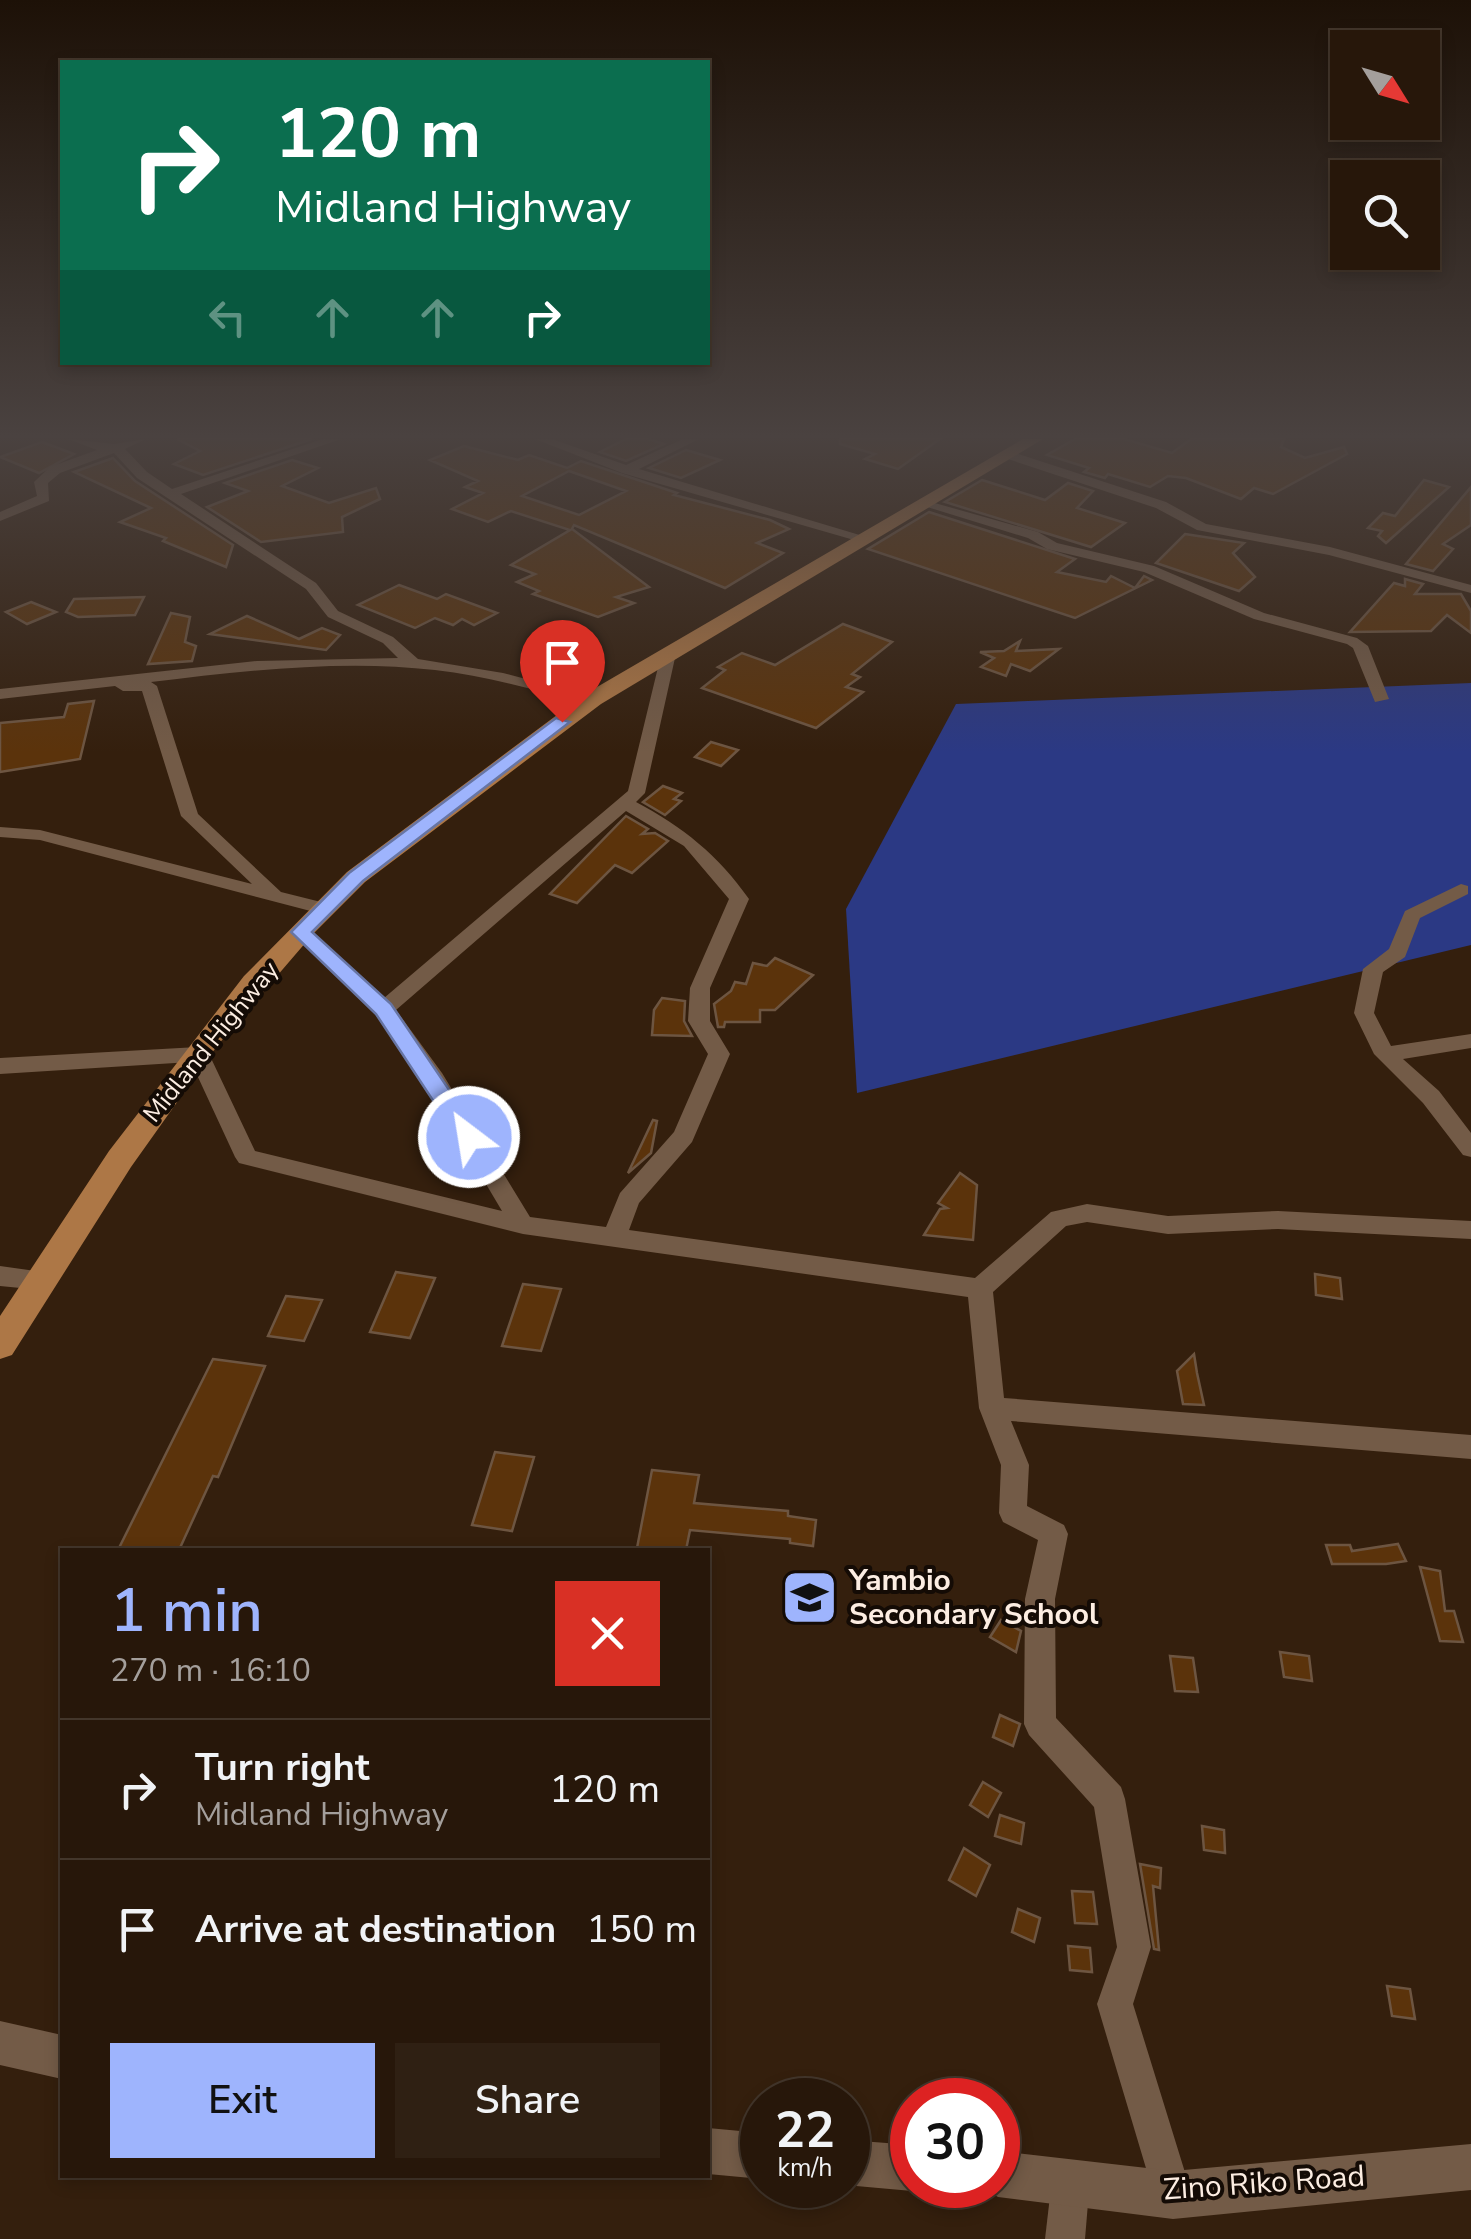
<!DOCTYPE html>
<meta charset="utf-8">
<style>
body{margin:0;font-family:"Nunito Sans",sans-serif;background:#2f2013;color:#f1f3f6;height:100vh;display:flex;flex-direction:column;font-size:38px;white-space:nowrap}
*{box-sizing:border-box;margin:0}
p{font-size:32px;color:#a49f9c}
.icon{flex:none;width:55px;height:55px;fill:none;stroke:currentColor;stroke-width:2;stroke-linecap:round;stroke-linejoin:round}
.map{position:relative;flex:1;overflow:hidden}
.sheet{position:absolute;left:60px;top:1548px;width:650px;height:630px;display:flex;flex-direction:column;background:#27170a;border-radius:0px;box-shadow:0 5px 15px #0003,0 0 0 2px #43362b}
.sheet>*{flex:none}
.guide{position:absolute;left:60px;top:60px;width:650px;height:305px;border-radius:0px;box-shadow:0 5px 15px #0003,0 0 0 2px #43362b;background:#0b6e4f;color:#fff;overflow:hidden}
.needle{width:65px;rotate:127deg}
.controls{position:absolute;left:1330px;top:30px;display:grid;gap:20px}
.controls a{display:grid;place-items:center;width:110px;height:110px;border-radius:0px;background:#27170a;box-shadow:0 5px 15px #0003,0 0 0 2px #43362b;font-size:50px}
.speed{position:absolute;left:740px;top:2078px;display:flex;gap:20px;font-size:50px;font-weight:700;text-align:center}
.speed>*{display:grid;place-content:center;width:130px;height:130px;border-radius:50%;background:#27170a;box-shadow:0 5px 15px #0003,0 0 0 2px #43362b;line-height:1}
.speed small{font-size:25px;font-weight:400}
.speed .limit{border:15px solid #d22;background:#fff;color:#111}
.pin{position:absolute;display:grid;place-items:center;width:85px;height:85px;color:#fff;margin:-102px -42px;border-radius:50% 50% 50% 0;rotate:-45deg;box-shadow:0 0 10px #0007}
.pin .icon{rotate:45deg}
.me{position:absolute;width:110px;margin:-55px;rotate:329deg;stroke-linejoin:round;filter:drop-shadow(0 0 8px #0008)}
.turn{display:flex;align-items:center;gap:35px;height:210px;padding:0 50px;font-size:45px}
.turn .icon{width:130px;height:130px;stroke-width:2.5}
.turn b{display:block;font-size:70px;line-height:85px}
.lanes{display:flex;align-items:center;height:95px;padding:0 50px;background:#0003;justify-content:center;gap:50px;direction:ltr}
.lanes .off{opacity:.35}
.round{display:grid;place-items:center;flex:none;width:105px;height:105px;border-radius:0px;background:#2f2013}
.head{display:flex;align-items:center;justify-content:space-between;height:170px;padding:0 50px}
h1{font-size:60px;font-weight:600;line-height:75px;color:#9eb4fd}
.button{display:flex;gap:20px;margin-top:auto;padding:20px 50px}
.button a{flex:1;height:115px;border-radius:0px;background:#9eb4fd;color:#111;font-size:40px;font-weight:600;line-height:115px;text-align:center}
.button a+a{background:#2f2013;color:#f1f3f6}
ul{padding:0;list-style:none}
li{display:flex;align-items:center;gap:30px;height:140px;padding:0 50px;border-top:2px solid #43362b}
li div{flex:1}
li b{display:block;font-size:38px}
li em{font-style:normal}
.map>svg:first-child{display:block}
.green{fill:#2b3984}
.building{fill:#5b330b;stroke:#6d5541;stroke-width:2.5;fill-rule:evenodd}
.lines{fill:none;stroke-linecap:round;stroke-linejoin:round}
.minor{fill:#735b47;fill-rule:evenodd}
.tertiary{fill:#735b47;fill-rule:evenodd}
.primary{fill:#ad7746;fill-rule:evenodd}
.route{fill:#9eb4fd;stroke:#6775a4;stroke-width:2.5}
.labels{text-anchor:middle;dominant-baseline:central;stroke-width:8;stroke-linejoin:round;paint-order:stroke}
.street-label{font-size:25px;fill:#fcede2;stroke:#140b05}
.near-poi-label{font-size:30px;font-weight:bold;fill:#fcede2;stroke:#140b05;text-anchor:start}
.near-street-label{font-size:30px;fill:#fcede2;stroke:#140b05}
</style>
<div class="map">
<svg width="1471" height="2239" viewBox="0 0 1471 2239">
<rect width="100%" height="100%" fill="#341f0d"/>
<!-- green -->
<polygon class="green" points="1471,683 1471,945 857,1093 846,909 956,704"/>
<!-- building -->
<g class="building">
<polygon points="177,439 312,439 203,475 174,464 200,451"/>
<polygon points="626,439 648,439 664,444 626,461 600,452"/>
<polygon points="840,439 940,439 898,469 865,459 875,454 840,444"/>
<polygon points="1075,439 1124,439 1172,453 1191,439 1284,439 1281,447 1305,458 1344,447 1347,454 1273,494 1254,488 1241,499 1186,478 1168,476 1150,487 1108,474 1105,478 1084,472 1089,468 1047,455"/>
<polygon points="42,442 74,454 39,473 0,457"/>
<path d="M464,446L518,460L529,455L567,468L581,461L677,493L674,495L770,520L789,529L757,543L783,553L725,588L574,525L572,529L649,587L616,597L634,603L598,617L533,594L539,591L517,582L535,574L511,565L570,530L511,511L488,522L452,509L483,493L465,487L478,481L430,460ZM569,471L626,491L579,515L522,496Z"/>
<polygon points="686,450 720,460 681,478 649,468"/>
<polygon points="113,458 135,481 233,545 226,567 163,541 166,538 120,522 151,508 74,472"/>
<polygon points="292,460 318,468 282,486 329,503 376,488 380,499 342,517 343,532 261,542 207,507 248,491 225,483"/>
<polygon points="982,480 1045,500 1068,483 1093,491 1077,508 1125,523 1091,547 945,502"/>
<polygon points="1424,480 1449,487 1386,543 1378,536 1382,531 1368,528 1383,513 1395,516"/>
<polygon points="1471,487 1471,525 1443,544 1453,549 1433,571 1406,564"/>
<polygon points="929,512 1075,559 1057,572 1106,582 1111,576 1135,588 1144,576 1152,580 1075,618 868,549"/>
<polygon points="1185,534 1244,543 1233,553 1255,577 1239,591 1156,563"/>
<polygon points="1405,579 1423,584 1415,594 1461,594 1471,611 1471,633 1447,615 1431,631 1350,632 1394,583 1405,586"/>
<polygon points="399,585 437,599 446,594 497,613 474,625 462,619 453,625 435,618 415,628 358,605"/>
<polygon points="144,597 135,615 78,617 66,612 74,599"/>
<polygon points="31,602 56,612 27,624 6,612"/>
<polygon points="171,613 190,617 185,642 196,646 192,661 148,664"/>
<polygon points="247,616 299,639 322,628 340,635 326,650 210,634"/>
<polygon points="843,624 892,642 852,674 860,677 846,687 863,692 816,728 702,688 725,670 718,667 742,653 775,665"/>
<polygon points="1020,641 1016,651 1059,649 1030,671 1011,664 1006,676 981,667 994,658 980,652 1004,651"/>
<polygon points="94,701 80,759 0,772 0,723 64,717 68,704"/>
<polygon points="711,742 738,750 721,766 695,757"/>
<polygon points="663,786 682,793 674,799 681,801 665,815 643,802"/>
<polygon points="626,816 648,829 642,834 655,833 668,841 632,873 615,865 577,903 550,894"/>
<polygon points="775,958 813,975 775,1010 760,1010 760,1022 725,1022 724,1027 718,1027 714,1004 731,991 735,982 746,984 753,963 767,966"/>
<polygon points="662,998 685,1001 684,1021 692,1036 652,1035 654,1010"/>
<polygon points="653,1120 657,1121 651,1153 628,1173"/>
<polygon points="960,1173 977,1185 973,1240 924,1235 940,1209 947,1208 938,1203"/>
<polygon points="396,1272 435,1278 410,1338 370,1332"/>
<polygon points="1315,1274 1340,1278 1342,1299 1316,1295"/>
<polygon points="523,1284 561,1289 541,1351 502,1346"/>
<polygon points="286,1296 322,1300 304,1341 268,1336"/>
<polygon points="1194,1354 1197,1373 1204,1405 1183,1404 1177,1371"/>
<polygon points="213,1359 265,1366 218,1477 213,1476 179,1550 118,1550"/>
<polygon points="495,1452 534,1457 512,1531 472,1525"/>
<polygon points="652,1470 699,1475 694,1503 788,1511 788,1516 816,1520 813,1546 790,1543 790,1539 690,1530 686,1550 637,1548"/>
<polygon points="1398,1544 1406,1561 1386,1564 1332,1564 1326,1545 1350,1545 1352,1551"/>
<polygon points="1420,1567 1440,1571 1445,1611 1454,1611 1463,1642 1440,1641"/>
<polygon points="1001,1620 1021,1631 1016,1652 990,1637"/>
<polygon points="1280,1652 1309,1656 1312,1681 1284,1677"/>
<polygon points="1170,1656 1193,1658 1198,1692 1175,1691"/>
<polygon points="1000,1715 1020,1724 1013,1746 993,1737"/>
<polygon points="983,1782 1001,1793 988,1817 970,1805"/>
<polygon points="1000,1815 1024,1823 1021,1844 995,1836"/>
<polygon points="1202,1826 1224,1830 1225,1853 1204,1850"/>
<polygon points="964,1848 990,1865 976,1896 949,1880"/>
<polygon points="1140,1864 1161,1868 1160,1888 1153,1886 1159,1950 1154,1949"/>
<polygon points="1072,1891 1093,1892 1097,1924 1075,1923"/>
<polygon points="1018,1909 1040,1918 1034,1942 1012,1932"/>
<polygon points="1068,1946 1090,1948 1092,1972 1070,1970"/>
<polygon points="1387,1986 1410,1989 1415,2019 1392,2016"/>
</g>
<g class="lines">
<!-- minor -->
<g class="minor">
<path d="M68,439L114,444L146,439L125,449L147,472L172,489L323,439H341L181,494L316,583L338,611L393,637L418,659L503,673L601,699L593,704C541,692 489,676 435,670C341,659 244,671 151,682L157,686L198,814L281,892L329,904L332,908L329,912L322,914L40,840L0,837V827L40,830L252,884L181,816L142,691H123L115,686L0,699V689L257,661L398,658L383,643L328,617L306,589L137,478L114,453L60,473L48,483L49,501L0,521V512L37,496L34,482L50,467L97,450Z"/>
<polygon points="535,439 552,439 626,465 683,439 699,439 639,469 873,539 861,542 622,473"/>
<polygon points="1006,450 1166,502 1206,524 1330,547 1471,585 1471,593 1329,555 1197,530 1156,508 1002,457 1002,451"/>
<polygon points="924,500 1038,532 1057,543 1154,566 1264,613 1357,638 1368,646 1389,699 1375,702 1353,648 1347,644 1254,619 1144,572 1047,549 1028,538 924,506"/>
<path d="M661,655L675,658L645,793L636,802C683,827 718,855 749,899L710,988V1021L730,1054L692,1142L639,1203L629,1230L975,1278L1051,1212L1087,1204L1168,1216L1278,1211L1471,1221V1239L1278,1229L1168,1234L1087,1222L1066,1226L993,1292L1004,1398L1471,1435V1459L1011,1421L1029,1465L1027,1506L1064,1525L1068,1534L1055,1599L1056,1718L1121,1787L1125,1799L1151,1947L1133,2004L1192,2195L1187,2209L1173,2214L1159,2209L1154,2195L1097,2004L1117,1947L1094,1807L1029,1735L1024,1724L1025,1599L1038,1540L1003,1522L999,1513L1001,1465L979,1408L968,1297L523,1234L239,1163L235,1157L191,1062L0,1074V1058L198,1047L209,1054L255,1151L502,1211L426,1083L377,1014L291,932L294,928H308L384,998L628,791ZM626,811L684,846L729,899L690,988L688,1021L708,1054L674,1132L620,1193L606,1227L530,1217L442,1073L396,1010Z"/>
<polygon points="1461,884 1468,886 1468,894 1420,918 1405,957 1383,972 1374,1013 1391,1046 1471,1034 1471,1048 1403,1059 1439,1091 1471,1133 1471,1157 1463,1155 1423,1103 1374,1054 1354,1013 1363,969 1389,949 1405,911"/>
<polygon points="0,1266 50,1273 53,1280 50,1287 41,1290 0,1286"/>
<polygon points="1071,2160 1085,2165 1090,2179 1085,2239 1045,2239 1052,2179 1057,2165"/>
</g>
<!-- tertiary -->
<g class="tertiary">
<polygon points="0,2021 62,2035 62,2079 0,2065"/>
<polygon points="708,2128 762,2133 762,2179 708,2174"/>
<polygon points="848,2140 912,2145 912,2185 927,2185 912,2191 845,2185"/>
<polygon points="1471,2144 1471,2190 1173,2219 998,2197 979,2185 998,2185 998,2151 1173,2171"/>
</g>
<!-- primary -->
<polygon class="primary" points="1023,439 1043,439 601,704 365,882 313,934 217,1046 131,1167 12,1355 0,1359 0,1316 109,1151 244,976 347,872 585,694"/>
</g>
<!-- sky -->
<linearGradient id="sky" x2="0" y2="1"><stop stop-color="#1d1107"/><stop offset="0.58" stop-color="#4a4240"/><stop offset="1" stop-color="#4a4240" stop-opacity="0"/></linearGradient>
<rect width="1471" height="752" fill="url(#sky)"/>
<!-- route -->
<polygon class="route" points="556,718 570,722 363,881 312,932 391,1004 481,1137 469,1145 461,1143 376,1014 291,932 349,873"/>
<!-- icons -->
<defs>
<symbol id="school-square" viewBox="-11 -11 22 22"><rect x="-9" y="-9" width="18" height="18" rx="4" fill="#9eb4fd" stroke="#140b05"/><path d="M0-5L7-2L0 1L-7-2ZM-4 1L0 2.5L4 1V4Q0 6-4 4Z" fill="#111"/></symbol>
</defs>
<g fill-rule="evenodd">
<use href="#school-square" x="778" y="1566" width="63" height="63"/>
</g>
<g class="labels">
<!-- street labels -->
<g class="street-label">
<text transform="translate(211 1042) rotate(-51)">Midland Highway</text>
</g>
<!-- near-poi labels -->
<g class="near-poi-label">
<text x="849" y="1580">Yambio<tspan x="849" dy="34">Secondary School</tspan></text>
</g>
<!-- near-street labels -->
<g class="near-street-label">
<text transform="translate(1264 2183) rotate(-4)">Zino Riko Road</text>
</g>
</g>
</svg>
<div class="controls">
<a><svg class="needle" viewBox="-14 -14 28 28"><path d="M0-13l5 13h-10z" fill="#e53935"/><path d="M0 13l5-13h-10z" fill="#a49f9c"/></svg></a>
<a><svg class="icon" aria-label="search" viewBox="0 0 24 24"><circle cx="10" cy="10" r="6"/><path d="M15 15l6 6"/></svg></a>
</div>
<div class="speed"><div>22<small>km/h</small></div><div class="limit">30</div></div>
<div class="pin" style="left:562px;top:722px;background:#d93025"><svg class="icon" aria-label="arrive" viewBox="0 0 24 24"><path d="M6 21V4h12l-3 4 3 4H6"/></svg></div>
<svg class="me" style="left:469px;top:1137px" viewBox="-20 -20 40 40"><circle r="17" fill="#9eb4fd" stroke="#fff" stroke-width="3"/><path d="M0-11L8 9 0 5-8 9z" fill="#fff"/></svg>
<div class="guide">
<div class="turn"><svg class="icon" aria-label="right" viewBox="0 0 24 24"><path d="M7 20v-9h11M14 6l5 5-5 5"/></svg><div><b>120 m</b>Midland Highway</div></div>
<div class="lanes"><svg class="icon off" aria-label="left" viewBox="0 0 24 24"><path d="M17 20v-9H6M10 6l-5 5 5 5"/></svg><svg class="icon off" aria-label="ahead" viewBox="0 0 24 24"><path d="M12 20V5M6 11l6-6 6 6"/></svg><svg class="icon off" aria-label="ahead" viewBox="0 0 24 24"><path d="M12 20V5M6 11l6-6 6 6"/></svg><svg class="icon" aria-label="right" viewBox="0 0 24 24"><path d="M7 20v-9h11M14 6l5 5-5 5"/></svg></div>
</div>
<section class="sheet">
<div class="head"><div><h1>1 min</h1><p>270 m · 16:10</p></div><a class="round" style="background:#d93025;color:#fff"><svg class="icon" aria-label="close" viewBox="0 0 24 24"><path d="M6 6l12 12M18 6L6 18"/></svg></a></div>
<ul>
<li><svg class="icon" aria-label="right" viewBox="0 0 24 24"><path d="M7 20v-9h11M14 6l5 5-5 5"/></svg><div><b>Turn right</b><p>Midland Highway</p></div><em>120 m</em></li>
<li><svg class="icon" aria-label="arrive" viewBox="0 0 24 24"><path d="M6 21V4h12l-3 4 3 4H6"/></svg><div><b>Arrive at destination</b></div><em>150 m</em></li>
</ul>
<div class="button"><a>Exit</a><a>Share</a></div>
</section>
</div>
